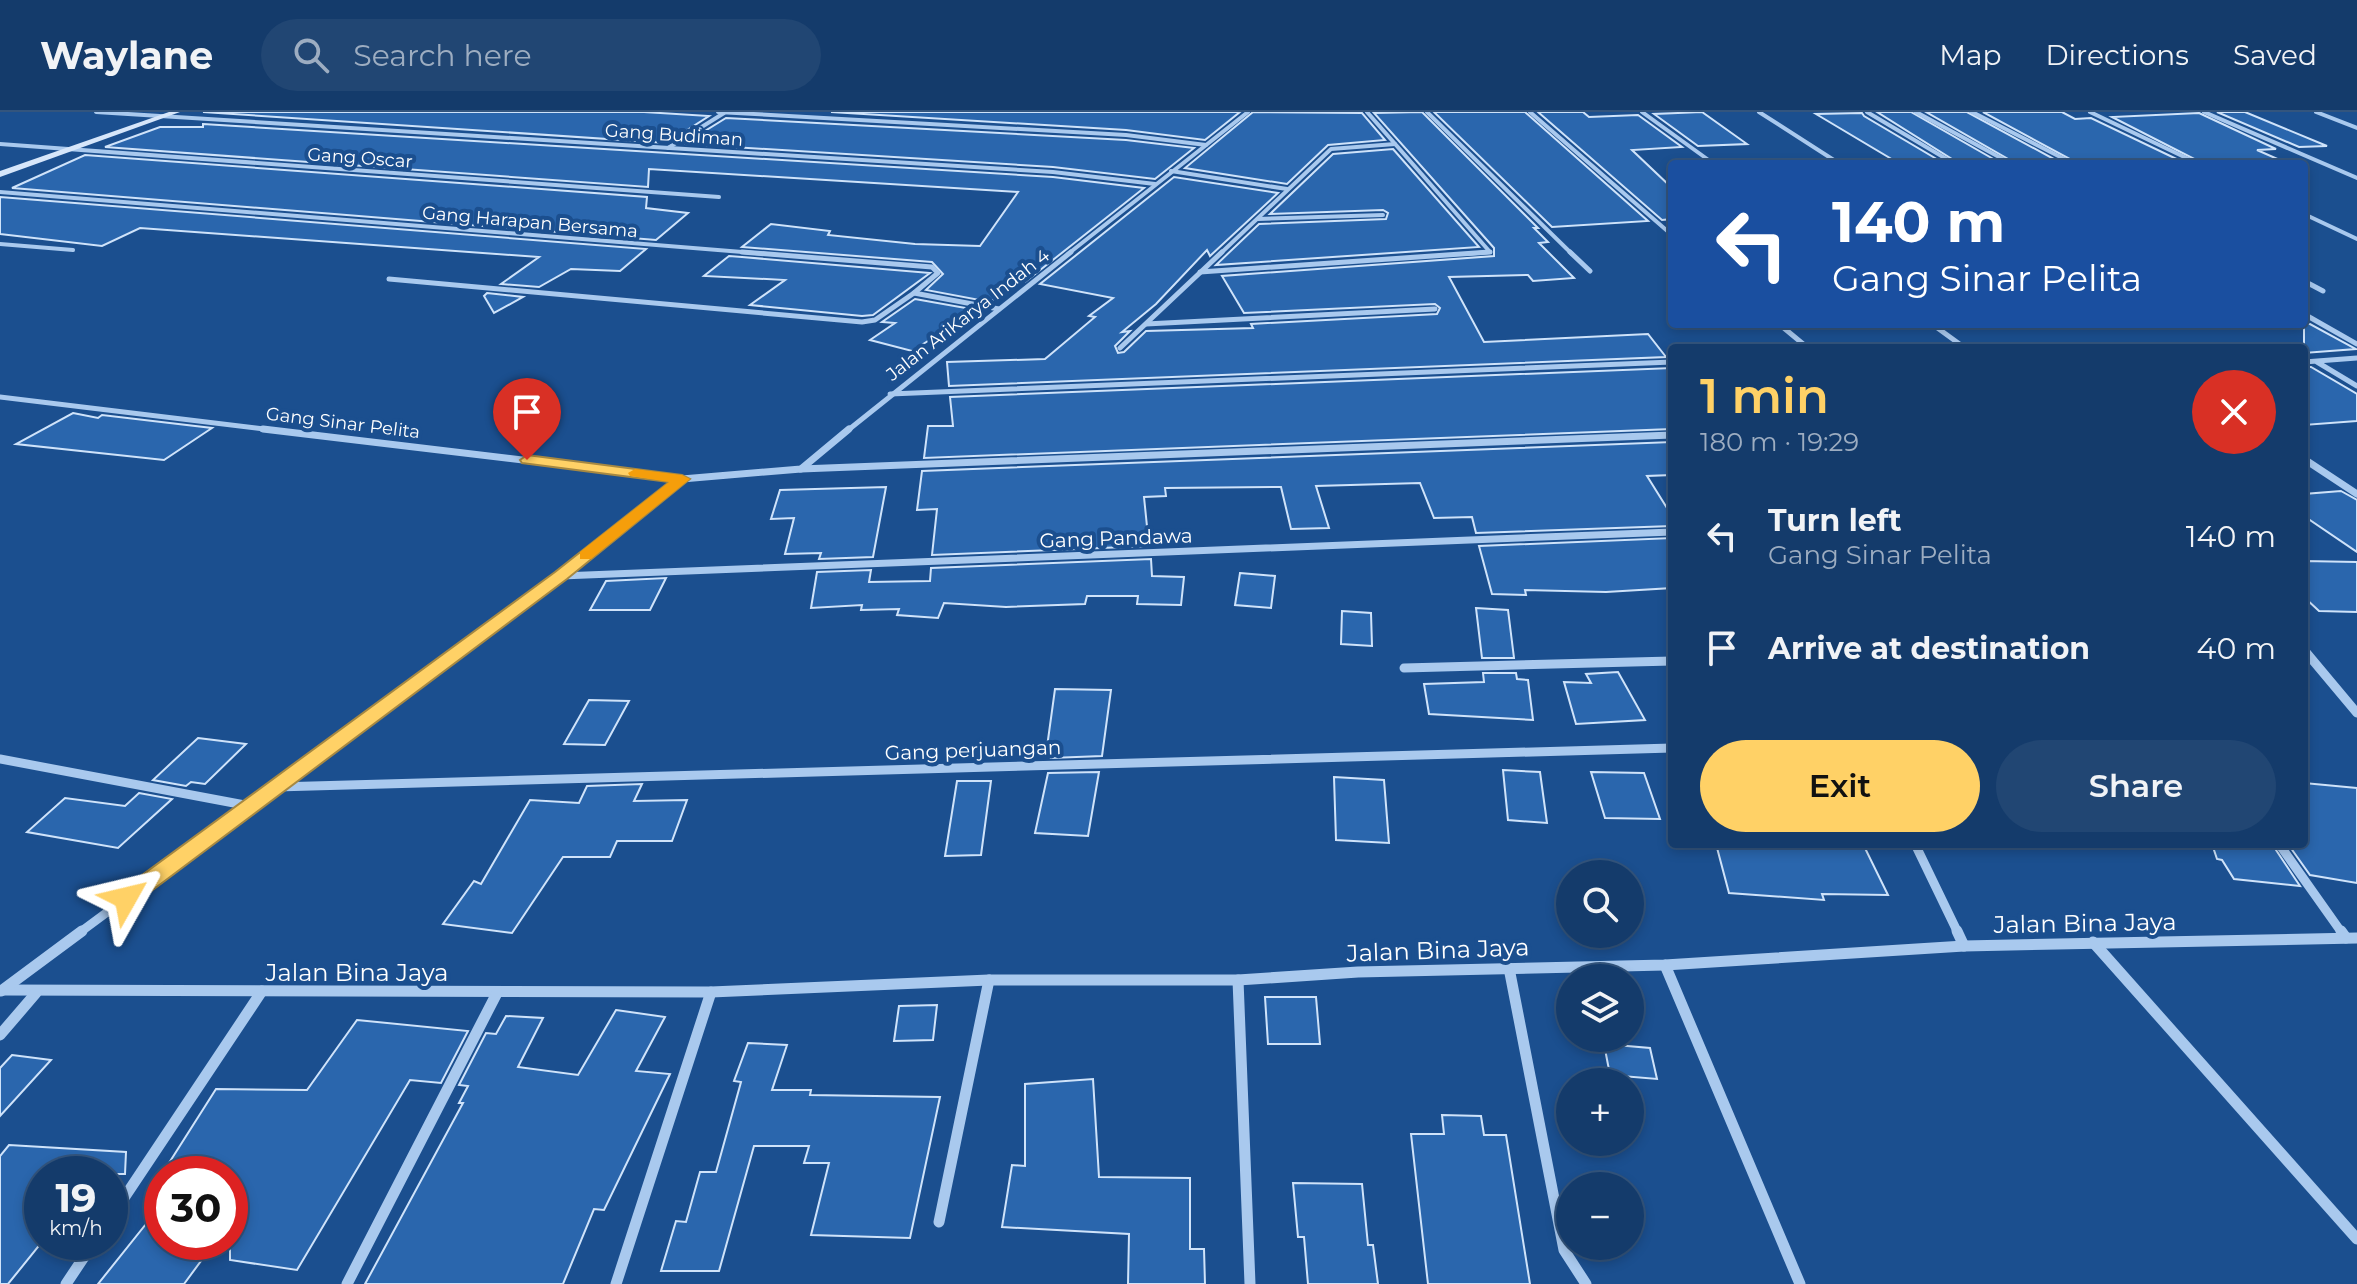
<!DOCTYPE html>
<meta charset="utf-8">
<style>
body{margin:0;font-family:Montserrat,sans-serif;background:#214673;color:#f1f3f6;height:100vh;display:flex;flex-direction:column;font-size:30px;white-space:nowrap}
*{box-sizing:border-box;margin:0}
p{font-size:26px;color:#9dadc1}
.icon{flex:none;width:44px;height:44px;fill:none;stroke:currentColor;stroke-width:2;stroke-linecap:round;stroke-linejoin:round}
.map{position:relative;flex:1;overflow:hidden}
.panel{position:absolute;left:1668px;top:232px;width:640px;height:504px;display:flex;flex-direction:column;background:#143b6b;border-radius:8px;box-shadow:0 4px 12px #0003,0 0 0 2px #33557e}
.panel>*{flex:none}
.guide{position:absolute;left:1668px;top:48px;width:640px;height:168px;border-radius:8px;box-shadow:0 4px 12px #0003,0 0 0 2px #33557e;background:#1a4fa0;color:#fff;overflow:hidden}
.buttons{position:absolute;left:1556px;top:748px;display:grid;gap:16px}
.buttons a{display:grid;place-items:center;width:88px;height:88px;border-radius:50%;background:#143b6b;box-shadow:0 4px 12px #0003,0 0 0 2px #33557e;font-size:40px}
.speed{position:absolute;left:24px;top:1044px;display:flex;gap:16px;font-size:40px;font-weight:700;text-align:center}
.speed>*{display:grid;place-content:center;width:104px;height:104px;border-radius:50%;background:#143b6b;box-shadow:0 4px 12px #0003,0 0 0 2px #33557e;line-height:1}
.speed small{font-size:20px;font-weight:400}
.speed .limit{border:12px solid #d22;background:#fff;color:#111}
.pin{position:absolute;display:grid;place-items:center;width:68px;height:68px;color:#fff;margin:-82px -34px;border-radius:50% 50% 50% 0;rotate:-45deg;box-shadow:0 0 8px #0007}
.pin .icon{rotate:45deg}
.me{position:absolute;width:88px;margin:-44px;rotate:53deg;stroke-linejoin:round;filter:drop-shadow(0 0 6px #0008)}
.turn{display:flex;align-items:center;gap:28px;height:168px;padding:0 32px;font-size:36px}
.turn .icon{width:104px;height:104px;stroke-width:2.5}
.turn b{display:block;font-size:56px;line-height:68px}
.round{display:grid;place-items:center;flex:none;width:84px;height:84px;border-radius:42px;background:#214673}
.summary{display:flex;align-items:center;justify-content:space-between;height:136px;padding:0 32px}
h1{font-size:48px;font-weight:600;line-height:60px;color:#ffd166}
.action{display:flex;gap:16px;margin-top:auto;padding:16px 32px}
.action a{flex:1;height:92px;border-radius:48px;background:#ffd166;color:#111;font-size:32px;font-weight:600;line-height:92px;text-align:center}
.action a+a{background:#214673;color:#f1f3f6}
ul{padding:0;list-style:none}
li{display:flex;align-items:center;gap:24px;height:112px;padding:0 32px}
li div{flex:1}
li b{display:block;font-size:30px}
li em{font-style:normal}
header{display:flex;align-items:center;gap:48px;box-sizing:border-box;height:112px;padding:0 40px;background:#143b6b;border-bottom:2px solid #33557e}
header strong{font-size:38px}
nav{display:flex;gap:44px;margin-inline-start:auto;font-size:28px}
.search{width:560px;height:72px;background:#214673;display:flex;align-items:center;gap:20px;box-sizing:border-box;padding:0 28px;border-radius:44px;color:#9dadc1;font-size:30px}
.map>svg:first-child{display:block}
.building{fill:#2a66ad;stroke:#cfe3fa;stroke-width:2}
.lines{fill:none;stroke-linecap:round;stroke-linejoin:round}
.street-far4{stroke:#a9c9ee;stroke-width:4}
.street-far3{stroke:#a9c9ee;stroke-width:5}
.street-far2{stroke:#a9c9ee;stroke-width:7}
.street-far1{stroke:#a9c9ee;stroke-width:9}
.street{stroke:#a9c9ee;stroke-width:11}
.secondary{fill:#d6e6fa;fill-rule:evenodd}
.route{fill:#ffd166;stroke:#a68842;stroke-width:2}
.slow{fill:#f59e0b}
.labels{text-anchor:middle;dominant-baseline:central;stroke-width:8;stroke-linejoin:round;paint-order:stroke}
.far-street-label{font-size:18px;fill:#fff;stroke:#1b4f8f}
.street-label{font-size:20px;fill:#fff;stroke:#1b4f8f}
.near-street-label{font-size:24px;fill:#fff;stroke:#1b4f8f}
</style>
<header>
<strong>Waylane</strong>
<div class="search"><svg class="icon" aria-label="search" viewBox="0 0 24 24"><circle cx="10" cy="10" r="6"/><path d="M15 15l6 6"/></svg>Search here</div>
<nav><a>Map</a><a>Directions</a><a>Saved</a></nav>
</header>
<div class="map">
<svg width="2357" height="1172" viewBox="0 0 2357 1172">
<rect width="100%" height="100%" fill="#1b4f8f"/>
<!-- building -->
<g class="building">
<polygon points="203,0 644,0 709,4 667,31"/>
<polygon points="831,0 1240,0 1205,28 1126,18"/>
<polygon points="1253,0 1362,1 1385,28 1328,33 1287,72 1185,56"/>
<polygon points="1422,0 1538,116 1534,116 1548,130 1539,131 1574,166 1533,169 1528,163 1449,165 1484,230 1648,222 1666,245 949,274 947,250 1045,247 1095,205 1089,204 1113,186 1040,172 1174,65 1278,81 1210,144 1207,138 1156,192 1122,220 1130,219 1115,234 1118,241 1124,240 1146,219 1253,216 1251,212 1437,202 1440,196 1435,192 1244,201 1222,164 1494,144 1494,136 1374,1"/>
<polygon points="1434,0 1525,0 1648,109 1552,115"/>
<polygon points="1538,0 1583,0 1589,5 1638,3 1682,35 1632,38 1672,76 1672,107 1662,108"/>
<polygon points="1702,0 1747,32 1698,34 1654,2"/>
<polygon points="1877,0 1911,0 2002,52 1960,52"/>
<polygon points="1926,0 1967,0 2063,52 2017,52"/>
<polygon points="1983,0 2062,0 2075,7 2091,6 2187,52 2079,52"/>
<polygon points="2217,0 2245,0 2327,34 2299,35"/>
<polygon points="1862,1 1864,4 1945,52 1900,52 1816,2"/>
<polygon points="2199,1 2276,37 2257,38 2289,52 2204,52 2112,5"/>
<polygon points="726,6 1126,28 1194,36 1155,67 1053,55 684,32"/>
<polygon points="203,12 1053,65 1144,76 1025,170 1019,168 990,190 926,178 943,162 932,150 742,135 771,112 830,119 828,123 915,132 980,134 1018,80 649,57 648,75 105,35 160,15 203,15"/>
<polygon points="1393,37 1479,135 1216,153 1259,112 1386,107 1388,101 1383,98 1270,102 1333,42"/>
<polygon points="85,43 647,85 646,96 688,101 656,128 12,76"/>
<polygon points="0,85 646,137 620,159 571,157 539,175 501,172 539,145 140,116 102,134 0,122"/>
<polygon points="729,144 742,145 930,161 873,203 862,204 750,193 785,168 704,164"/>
<polygon points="487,181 523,185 494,201 484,184"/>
<polygon points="915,187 977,198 912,239 870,228 895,211 882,210"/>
<polygon points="2304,212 2310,212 2356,237 2304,241"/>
<polygon points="2304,255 2311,255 2357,282 2357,309 2304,313"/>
<polygon points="1672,256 1672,317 924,346 928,314 953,314 950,285"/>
<polygon points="73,301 98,306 102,303 212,316 164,348 16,332"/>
<polygon points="1672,330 1672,363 1647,364 1672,404 1672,414 1476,421 1472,405 1434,406 1420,371 1316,374 1329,416 1291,417 1281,375 1165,376 1166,384 1144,385 1149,434 932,443 937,397 917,398 922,359"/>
<polygon points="886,375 873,445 819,447 821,441 785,442 794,406 771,407 780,378"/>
<polygon points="2341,379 2357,388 2357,440 2304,404 2304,382"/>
<polygon points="1672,426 1672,476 1606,480 1525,478 1526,483 1492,482 1479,434"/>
<polygon points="1151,447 1152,464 1184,465 1181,493 1137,492 1138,484 1087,484 1085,492 1006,495 944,491 938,506 897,503 899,497 861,498 862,493 811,496 817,460 871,458 869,470 930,469 931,456"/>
<polygon points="2304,449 2357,450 2357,500 2319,499 2304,485"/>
<polygon points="1240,461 1275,464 1271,496 1235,493"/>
<polygon points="666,466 650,498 590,498 606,469"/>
<polygon points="1476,496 1508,498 1514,546 1482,546"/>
<polygon points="1342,499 1371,501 1372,534 1341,532"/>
<polygon points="1618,560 1645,608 1576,612 1564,570 1591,571 1586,562"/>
<polygon points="1483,561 1516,561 1517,567 1528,568 1533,608 1429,602 1424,572 1484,570"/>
<polygon points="1055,577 1111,578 1102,644 1051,646 1054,635 1047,635"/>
<polygon points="589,588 629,589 605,633 564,632"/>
<polygon points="198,626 246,632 205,672 191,670 186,674 153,668"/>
<polygon points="1503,658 1540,660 1547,711 1508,708"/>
<polygon points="1099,660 1088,724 1035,721 1048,661"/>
<polygon points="1591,660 1644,661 1660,707 1605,706"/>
<polygon points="1334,665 1384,668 1389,731 1336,728"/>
<polygon points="957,669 991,669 981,743 945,744"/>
<polygon points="2304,671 2357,676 2357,771 2310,763 2288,732 2304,732"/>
<polygon points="642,672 634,689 687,688 672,729 617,729 610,745 563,745 512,821 443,812 474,769 481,772 530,688 579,691 587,674"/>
<polygon points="139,681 172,687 118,736 27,720 65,686 125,694"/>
<polygon points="1716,732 1863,732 1888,783 1822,782 1824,788 1729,781"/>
<polygon points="2212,732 2272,732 2300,774 2234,767 2222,748 2217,747"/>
<polygon points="1265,885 1316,885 1320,932 1268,932"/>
<polygon points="937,893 933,928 894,929 899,894"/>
<polygon points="616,898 665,905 636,959 670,962 604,1098 594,1097 563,1172 365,1172 463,991 459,991 468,974 459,973 486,921 496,922 506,904 543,906 518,955 578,963"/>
<polygon points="357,908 468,919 441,971 410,968 297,1158 230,1148 230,1062 162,1062 216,977 307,978"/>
<polygon points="748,931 787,933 772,978 811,978 810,983 940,985 910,1126 811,1123 829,1051 804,1051 809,1034 754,1034 719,1159 661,1159 676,1109 686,1110 700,1060 716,1060 741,970 734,969"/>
<polygon points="1604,932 1650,936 1657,967 1610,963"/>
<polygon points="12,943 51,948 0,1004 0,956"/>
<polygon points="1093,967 1099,1065 1190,1066 1190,1137 1204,1137 1205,1172 1128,1172 1129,1122 1002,1115 1012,1053 1025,1054 1025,972"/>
<polygon points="1442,1003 1481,1004 1484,1023 1506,1023 1530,1172 1428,1172 1411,1022 1444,1022"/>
<polygon points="9,1033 126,1040 125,1062 42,1062 42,1130 8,1172 0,1172 0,1044"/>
<polygon points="1293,1071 1362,1072 1368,1133 1373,1133 1378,1172 1308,1172 1304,1125 1298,1125"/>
<polygon points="162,1092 162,1130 215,1130 184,1172 98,1172"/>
</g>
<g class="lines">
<!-- street-far4 -->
<g class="street-far4">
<polyline points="96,0 1053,60 1155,72"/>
<polyline points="718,0 1126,23 1206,33"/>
<polyline points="1367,0 1490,140"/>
<polyline points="1427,0 1572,142"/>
<polyline points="1530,0 1672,123"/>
<polyline points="1642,0 1714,52"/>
<polyline points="1759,0 1840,52"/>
<polyline points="1867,0 1955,52"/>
<polyline points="1916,0 2012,52"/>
<polyline points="1972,0 2074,52"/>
<polyline points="2090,0 2199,52"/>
<polyline points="2204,0 2357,66"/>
<polyline points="2316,0 2357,16"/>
<polyline points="0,32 719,85"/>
<polyline points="668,36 724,1"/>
<polyline points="1171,59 1287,77"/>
<polyline points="0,80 767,142"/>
<polyline points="2304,102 2357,127"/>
<polyline points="1258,107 1383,103"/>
<polyline points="0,132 73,138"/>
<polyline points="1068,142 1248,0"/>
<polyline points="1220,142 1331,37 1395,32"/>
<polyline points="1465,142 1490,140"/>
</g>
<!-- street-far3 -->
<g class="street-far3">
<polyline points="742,140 932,155 938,161 914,181 999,197"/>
<polyline points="1570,140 1590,159"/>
<polyline points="1200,160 1490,140"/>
<polyline points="389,167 862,210 875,208 914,181"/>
<polyline points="2304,169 2323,179"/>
<polyline points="2304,202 2357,232"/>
<polyline points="1146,212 1435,197"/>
<polyline points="1779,212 1808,236"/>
<polyline points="1932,212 1965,236"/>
<polyline points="1120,236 1222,140"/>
<polyline points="2304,250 2357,246"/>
<polyline points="2317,250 2357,274"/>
<polyline points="890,282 1672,250"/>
<polyline points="0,285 280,319"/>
<polyline points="847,319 1071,140"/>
</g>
<!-- street-far2 -->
<g class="street-far2">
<polyline points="263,317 682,367 801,357 849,317"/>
<polyline points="2304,347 2357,382"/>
<polyline points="801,357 1672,323"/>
<polyline points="561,464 1672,420"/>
<polyline points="2304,538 2307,541"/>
<polyline points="457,541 682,367"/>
</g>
<!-- street-far1 -->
<g class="street-far1">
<polyline points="2305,539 2357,601"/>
<polyline points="1404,556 1672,549"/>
<polyline points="0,647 250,694"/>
<polyline points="276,675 1672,636"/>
<polyline points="1915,732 1958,821"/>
<polyline points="2279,732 2342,821"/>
<polyline points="79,821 460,539"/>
</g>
<!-- street -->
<g class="street">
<polyline points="1957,819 1964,834"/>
<polyline points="2341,819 2346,826"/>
<polyline points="2093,830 2357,1127"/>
<polyline points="1665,853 1800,1172"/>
<polyline points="1509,856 1564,1138 1586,1172"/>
<polyline points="1238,868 1250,1172"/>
<polyline points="3,878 711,880 616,1172"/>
<polyline points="1,879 82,819"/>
<polyline points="711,880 989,868 1238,868 1358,860 1665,853 1964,834 2357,826"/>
<polyline points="0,923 36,881"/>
<polyline points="110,1107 262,879"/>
<polyline points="939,1110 989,868"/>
<polyline points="66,1172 94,1130"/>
<polyline points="347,1172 497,881"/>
</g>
<!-- secondary -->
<polygon class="secondary" points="169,0 180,0 0,65 0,59"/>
</g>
<!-- route -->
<polygon class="route" points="527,343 682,363 690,367 567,467 134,792 119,792 116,786 119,780 555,460 669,370 522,351 520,348"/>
<!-- slow -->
<polygon class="slow" points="635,357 682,363 690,367 591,447 580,447 580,440 669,370 630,364 628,361"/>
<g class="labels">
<!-- far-street labels -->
<g class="far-street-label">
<text transform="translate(674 23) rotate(4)">Gang Budiman</text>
<text transform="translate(360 46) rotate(4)">Gang Oscar</text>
<text transform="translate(530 110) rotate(5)">Gang Harapan Bersama</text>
<text transform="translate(968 203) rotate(-38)">Jalan AriKarya Indah 4</text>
<text transform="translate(343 311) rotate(7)">Gang Sinar Pelita</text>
</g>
<!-- street labels -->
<g class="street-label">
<text transform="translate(1116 426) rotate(-2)">Gang Pandawa</text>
<text transform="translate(973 638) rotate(-2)">Gang perjuangan</text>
</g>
<!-- near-street labels -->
<g class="near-street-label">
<text transform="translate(2085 811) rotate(-1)">Jalan Bina Jaya</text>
<text transform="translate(1438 838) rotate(-2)">Jalan Bina Jaya</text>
<text x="357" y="860">Jalan Bina Jaya</text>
</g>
</g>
</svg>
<div class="buttons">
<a><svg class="icon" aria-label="search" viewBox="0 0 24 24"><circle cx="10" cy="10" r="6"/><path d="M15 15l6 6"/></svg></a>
<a><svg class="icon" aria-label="layers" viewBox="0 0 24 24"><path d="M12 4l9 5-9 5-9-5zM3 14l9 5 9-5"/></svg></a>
<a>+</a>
<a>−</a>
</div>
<div class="speed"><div>19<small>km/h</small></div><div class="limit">30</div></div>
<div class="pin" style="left:527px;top:348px;background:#d93025"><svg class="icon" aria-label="arrive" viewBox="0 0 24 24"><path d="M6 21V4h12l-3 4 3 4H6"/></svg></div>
<svg class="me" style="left:126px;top:786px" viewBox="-20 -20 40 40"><path d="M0-17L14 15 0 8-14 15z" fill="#ffd166" stroke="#fff" stroke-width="4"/></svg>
<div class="guide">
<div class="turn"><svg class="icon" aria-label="left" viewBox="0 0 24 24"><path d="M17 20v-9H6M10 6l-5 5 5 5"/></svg><div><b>140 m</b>Gang Sinar Pelita</div></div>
</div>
<section class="panel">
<div class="summary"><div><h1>1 min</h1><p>180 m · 19:29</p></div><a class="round" style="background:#d93025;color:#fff"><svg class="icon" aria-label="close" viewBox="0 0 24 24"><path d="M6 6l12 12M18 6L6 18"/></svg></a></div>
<ul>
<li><svg class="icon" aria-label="left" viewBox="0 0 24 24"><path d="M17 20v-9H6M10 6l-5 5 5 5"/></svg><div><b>Turn left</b><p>Gang Sinar Pelita</p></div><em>140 m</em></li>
<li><svg class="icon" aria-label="arrive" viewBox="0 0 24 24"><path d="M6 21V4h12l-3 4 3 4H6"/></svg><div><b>Arrive at destination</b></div><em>40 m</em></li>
</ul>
<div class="action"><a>Exit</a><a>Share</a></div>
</section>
</div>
